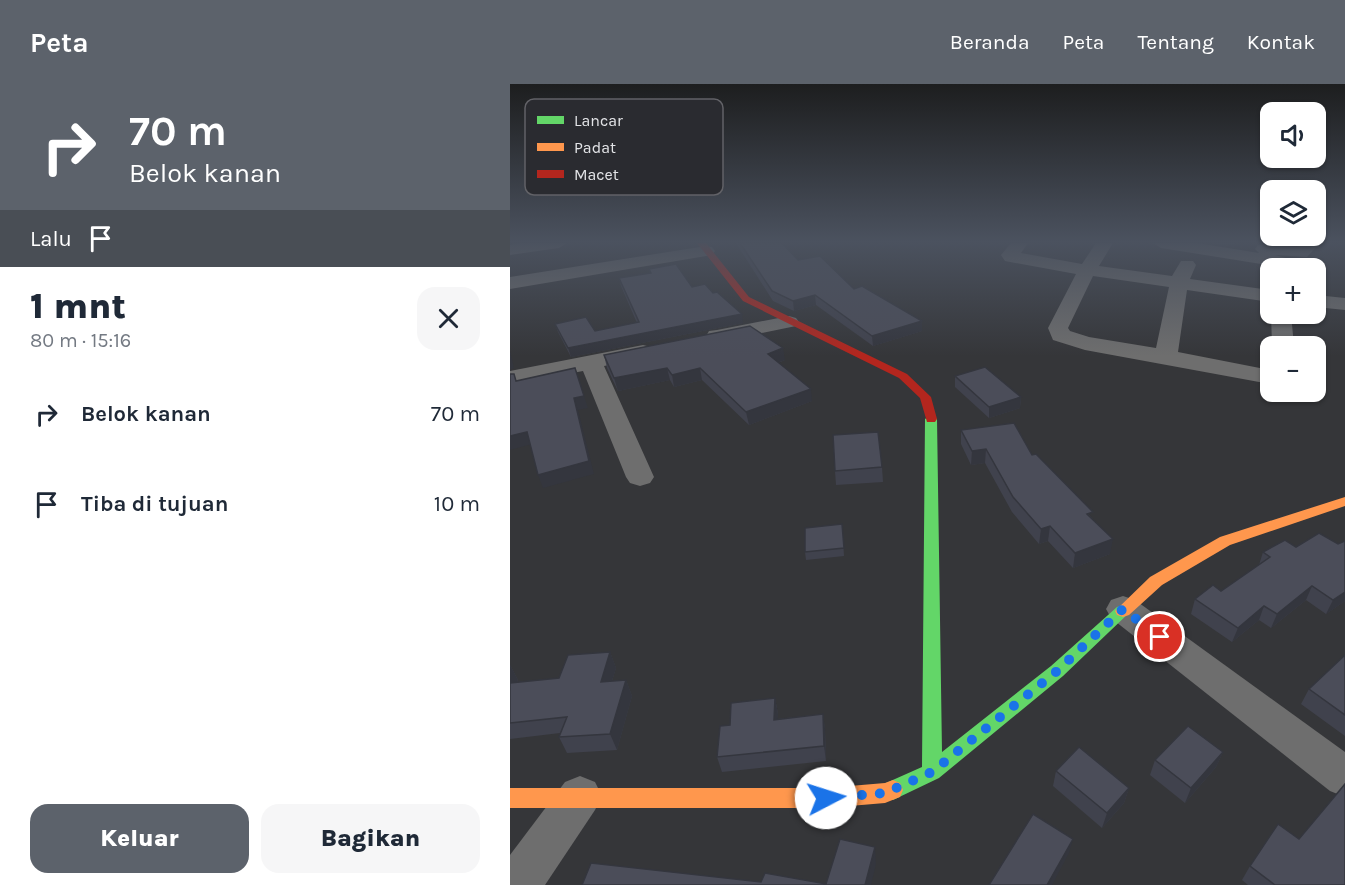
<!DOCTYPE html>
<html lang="id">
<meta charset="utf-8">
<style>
body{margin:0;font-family:Karla,sans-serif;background:#f6f6f7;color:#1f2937;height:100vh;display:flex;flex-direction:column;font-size:22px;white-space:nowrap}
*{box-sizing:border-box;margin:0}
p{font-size:20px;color:#747a83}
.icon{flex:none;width:33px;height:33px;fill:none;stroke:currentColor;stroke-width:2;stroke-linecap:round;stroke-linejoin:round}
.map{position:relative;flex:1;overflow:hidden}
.sheet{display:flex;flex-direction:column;background:#fff;width:510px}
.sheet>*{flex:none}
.top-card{background:#5c626b;color:#fff;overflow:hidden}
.buttons{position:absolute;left:750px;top:18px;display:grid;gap:12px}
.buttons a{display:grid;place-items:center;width:66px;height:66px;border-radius:12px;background:#fff;box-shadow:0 2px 4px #0004;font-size:30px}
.pin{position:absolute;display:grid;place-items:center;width:51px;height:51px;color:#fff;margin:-26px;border:3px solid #fff;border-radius:50%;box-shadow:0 2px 6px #0007}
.me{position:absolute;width:66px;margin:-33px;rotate:85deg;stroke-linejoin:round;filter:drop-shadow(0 0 4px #0008)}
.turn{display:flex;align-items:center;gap:21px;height:126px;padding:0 30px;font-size:27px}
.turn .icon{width:78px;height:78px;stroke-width:2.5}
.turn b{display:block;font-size:42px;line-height:51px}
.then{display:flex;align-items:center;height:57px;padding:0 30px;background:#0003;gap:12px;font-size:22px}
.round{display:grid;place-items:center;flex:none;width:63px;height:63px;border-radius:18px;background:#f6f6f7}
.head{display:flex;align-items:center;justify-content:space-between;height:102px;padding:0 30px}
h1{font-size:36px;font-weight:800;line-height:45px}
.cta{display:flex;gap:12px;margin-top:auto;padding:12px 30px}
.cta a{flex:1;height:69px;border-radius:18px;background:#5c626b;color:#fff;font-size:24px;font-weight:800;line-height:69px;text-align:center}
.cta a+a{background:#f6f6f7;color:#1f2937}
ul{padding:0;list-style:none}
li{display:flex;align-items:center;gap:18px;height:90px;padding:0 30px}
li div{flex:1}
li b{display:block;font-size:22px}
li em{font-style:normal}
header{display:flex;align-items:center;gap:36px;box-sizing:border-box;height:84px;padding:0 30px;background:#5c626b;color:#fff}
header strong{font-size:28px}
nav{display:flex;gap:33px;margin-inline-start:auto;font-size:21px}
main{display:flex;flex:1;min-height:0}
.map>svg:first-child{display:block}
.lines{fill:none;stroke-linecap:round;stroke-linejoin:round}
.street{fill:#6e6e6e;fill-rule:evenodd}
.fast{fill:#63d668;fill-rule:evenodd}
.slow{fill:#ff974d;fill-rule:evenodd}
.jam{fill:#b3261e;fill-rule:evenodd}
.wall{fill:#40424d}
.shaded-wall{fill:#34363e}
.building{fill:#4b4d59;stroke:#34363e;stroke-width:1.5}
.route{stroke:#1a73e8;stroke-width:10;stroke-dasharray:0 18}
.key{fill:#2a2b30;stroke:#626267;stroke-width:1.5}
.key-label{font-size:16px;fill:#e3e4e7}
</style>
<header>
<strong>Peta</strong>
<nav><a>Beranda</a><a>Peta</a><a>Tentang</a><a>Kontak</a></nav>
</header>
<main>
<section class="sheet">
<div class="top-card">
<div class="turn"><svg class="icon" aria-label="right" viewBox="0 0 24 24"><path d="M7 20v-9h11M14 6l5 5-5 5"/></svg><div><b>70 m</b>Belok kanan</div></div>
<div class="then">Lalu<svg class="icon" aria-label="arrive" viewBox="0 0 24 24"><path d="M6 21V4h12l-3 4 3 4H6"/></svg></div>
</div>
<div class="head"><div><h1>1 mnt</h1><p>80 m · 15:16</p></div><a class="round"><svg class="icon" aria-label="close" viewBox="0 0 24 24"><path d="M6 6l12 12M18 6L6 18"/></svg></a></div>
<ul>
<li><svg class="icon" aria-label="right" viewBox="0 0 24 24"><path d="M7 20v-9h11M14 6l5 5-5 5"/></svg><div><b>Belok kanan</b></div><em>70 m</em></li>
<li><svg class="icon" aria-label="arrive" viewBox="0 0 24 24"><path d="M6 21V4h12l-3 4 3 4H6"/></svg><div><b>Tiba di tujuan</b></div><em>10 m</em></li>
</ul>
<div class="cta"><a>Keluar</a><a>Bagikan</a></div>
</section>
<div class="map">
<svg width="835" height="801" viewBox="0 0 835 801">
<rect width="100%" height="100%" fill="#353639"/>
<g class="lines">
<!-- street -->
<g class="street">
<polygon points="10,159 57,159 49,164 0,171 0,161"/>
<path d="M501,159H518L511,169L572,180L586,159H603L589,182L662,192L671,177H683L686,181L680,195L760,206V218L677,206L668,268L760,286V300L575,266L543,256L538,244L566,190L495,177L491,171ZM583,192L659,203L646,264L579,253L560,247L558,244Z"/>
<polygon points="643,159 687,159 749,169 745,165 748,161 754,160 787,163 792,159 810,159 797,173 765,171 779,175 784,184 766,184 764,182 651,164"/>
<polygon points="196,162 202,163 205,167 202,171 0,205 0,193"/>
<polygon points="806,211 835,214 835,226 806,223"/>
<polygon points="761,230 781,230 784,262 762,262"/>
<polygon points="279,232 286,234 289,238 286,242 207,258 199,257 196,252 199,247 207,246"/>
<polygon points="133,261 141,263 144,268 141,273 94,282 144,393 140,399 130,402 120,399 116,393 73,287 0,301 0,287"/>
<polygon points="613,512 625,516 835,668 835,713 820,707 601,534 596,525 601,516"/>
<polygon points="70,692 85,698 92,712 85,726 35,801 0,801 0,771 55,698"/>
</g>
<!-- fast -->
<polygon class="fast" points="421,331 427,335 432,668 541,582 607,523 613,521 619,523 621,527 553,592 429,694 383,716 376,713 373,706 376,699 412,683 415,335"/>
<!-- slow -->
<g class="slow">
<polygon points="835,413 835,422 720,461 652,501 619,531 613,533 607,531 605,527 640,493 710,453"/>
<polygon points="383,696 390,699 393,706 390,713 375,719 316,724 0,724 0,704 316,704 375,699"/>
</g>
<!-- jam -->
<polygon class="jam" points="187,159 196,159 239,213 397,290 421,313 427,335 425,338 417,338 410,314 389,294 233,217"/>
</g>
<!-- wall -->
<g class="wall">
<polygon points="226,159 272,159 288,176 344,205 412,237 412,247 363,262 306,221 284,227 263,217"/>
<polygon points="704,159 725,159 718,162"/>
<polygon points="139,185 182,203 233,239 61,273 48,248 45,240 85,247 127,239 111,202 109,194 140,189"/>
<polygon points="94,271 275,276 268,279 302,317 239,341 192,296 164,303 160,296 108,307 97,284"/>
<polygon points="445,292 511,313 510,324 479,334 445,303"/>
<polygon points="451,346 522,371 582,434 600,470 563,484 538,457 529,460 502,428 475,379 461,381 451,360"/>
<polygon points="372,383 373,398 326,401 325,387"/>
<polygon points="332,440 334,472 296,476 295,468"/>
<polygon points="786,463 835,517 816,530 796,516 761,544 749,536 722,558 681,530 685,515 711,507 749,481 753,468"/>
<polygon points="100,568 106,584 102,597 116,596 122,612 107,666 57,669 49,653 50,649 0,655 0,581 8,596 7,598 49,594"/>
<polygon points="835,571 835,652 791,620 799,605"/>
<polygon points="265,614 268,630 267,635 313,630 315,645 316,677 212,688 207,673 220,641"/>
<polygon points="713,668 706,683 675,719 640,691 645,676"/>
<polygon points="546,687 619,704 614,719 592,744 543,702"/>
<polygon points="789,755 835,801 738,801 732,796 740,782"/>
</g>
<!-- shaded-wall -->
<g class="shaded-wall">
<polygon points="305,211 306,221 284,227 283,217"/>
<polygon points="232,230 233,239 61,273 58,264"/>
<polygon points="412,237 412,247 363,262 362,252"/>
<polygon points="273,264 275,276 259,282 258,270"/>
<polygon points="0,267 4,284 0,286"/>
<polygon points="157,284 160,296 108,307 104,294"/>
<polygon points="190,284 192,296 164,303 162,291"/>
<polygon points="301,305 302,317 239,341 236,328"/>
<polygon points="74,312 78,324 68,326 84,390 33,404 28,391 64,314"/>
<polygon points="511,313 510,324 479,334 479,323"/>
<polygon points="17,348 22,360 0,366 0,352"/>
<polygon points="476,365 475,379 461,381 462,367"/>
<polygon points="540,442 538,457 529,460 531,445"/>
<polygon points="603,455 600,470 563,484 565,469"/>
<polygon points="802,502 796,516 761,544 767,530"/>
<polygon points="835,508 835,517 816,530 823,516"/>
<polygon points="754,522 749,536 722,558 728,544"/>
<polygon points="100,568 106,584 97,613 91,598"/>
<polygon points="0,581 8,596 0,612"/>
<polygon points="116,596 122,612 107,666 100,650"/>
<polygon points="265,614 268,630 267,651 264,636"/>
<polygon points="313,630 315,645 316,677 314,662"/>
<polygon points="713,668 706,683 675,719 681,704"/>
<polygon points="619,704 614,719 592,744 597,729"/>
<polygon points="563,755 559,769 542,801 537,801"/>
<polygon points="365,763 366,780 361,801 355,801"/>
</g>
<!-- building -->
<g class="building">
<polygon points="230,159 272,159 288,176 310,172 344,205 352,202 412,237 362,252 305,211 283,217 262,207"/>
<polygon points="166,180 182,203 195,200 203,209 207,208 232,230 58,264 45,240 76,233 85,247 129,238 109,194 141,189 139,185"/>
<polygon points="240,242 273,264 258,270 301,305 236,328 190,284 162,291 157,284 104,294 94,271"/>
<polygon points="475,283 511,313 479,323 445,292"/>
<polygon points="65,284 74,312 64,314 79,377 28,391 17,348 0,352 0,290 4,290 6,297"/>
<polygon points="504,339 522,371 526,370 583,428 577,430 603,455 565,469 540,442 531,445 503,413 476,365 462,367 451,346"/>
<polygon points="368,348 372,383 325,387 323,351"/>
<polygon points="332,440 334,464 295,468 295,444"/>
<polygon points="809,449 828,460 835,457 835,508 823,516 802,502 767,530 754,522 728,544 685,515 703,501 711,507 760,473 753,468 775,456 786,463"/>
<polygon points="100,568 91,598 116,596 100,650 49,653 57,633 0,639 0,599 49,594 58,571"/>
<polygon points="835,571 835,631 799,605"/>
<polygon points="265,614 264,636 313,630 314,662 207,673 210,642 220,641 221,619"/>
<polygon points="678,642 713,668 681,704 645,676"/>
<polygon points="569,663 619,704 597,729 546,687"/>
<polygon points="835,700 835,801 765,801 740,782 768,740 789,755"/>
<polygon points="523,730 563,755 537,801 479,801"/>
<polygon points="330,755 365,763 355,801 72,801 81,779 251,798 255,789 316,800"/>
</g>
<!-- sky -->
<linearGradient id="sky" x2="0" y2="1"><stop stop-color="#1d1e1f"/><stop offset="0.58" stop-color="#4b525f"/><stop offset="1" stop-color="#4b525f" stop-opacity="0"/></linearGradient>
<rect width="835" height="272" fill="url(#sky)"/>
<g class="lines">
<!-- route -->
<polyline class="route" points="316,714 375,709 422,688 547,587 613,525 650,553"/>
</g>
<!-- legend -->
<rect x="15" y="15" width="198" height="96" rx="9" class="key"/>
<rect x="27" y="32" width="27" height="8" fill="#63d668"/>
<rect x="27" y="59" width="27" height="8" fill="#ff974d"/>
<rect x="27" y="86" width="27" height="8" fill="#b3261e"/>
<g class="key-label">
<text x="64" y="42">Lancar</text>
<text x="64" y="69">Padat</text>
<text x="64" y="96">Macet</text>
</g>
</svg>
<div class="buttons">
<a><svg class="icon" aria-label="sound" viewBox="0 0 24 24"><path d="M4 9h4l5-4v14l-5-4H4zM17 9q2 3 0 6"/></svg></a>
<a><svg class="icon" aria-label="layers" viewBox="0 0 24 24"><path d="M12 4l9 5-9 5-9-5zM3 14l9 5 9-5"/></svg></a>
<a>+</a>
<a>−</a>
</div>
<div class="pin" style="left:650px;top:553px;background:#d93025"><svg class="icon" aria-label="arrive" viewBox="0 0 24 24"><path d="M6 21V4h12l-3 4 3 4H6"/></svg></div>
<svg class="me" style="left:316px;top:714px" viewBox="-20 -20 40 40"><circle r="19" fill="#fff"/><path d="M0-13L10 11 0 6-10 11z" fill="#1a73e8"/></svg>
</div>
</main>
